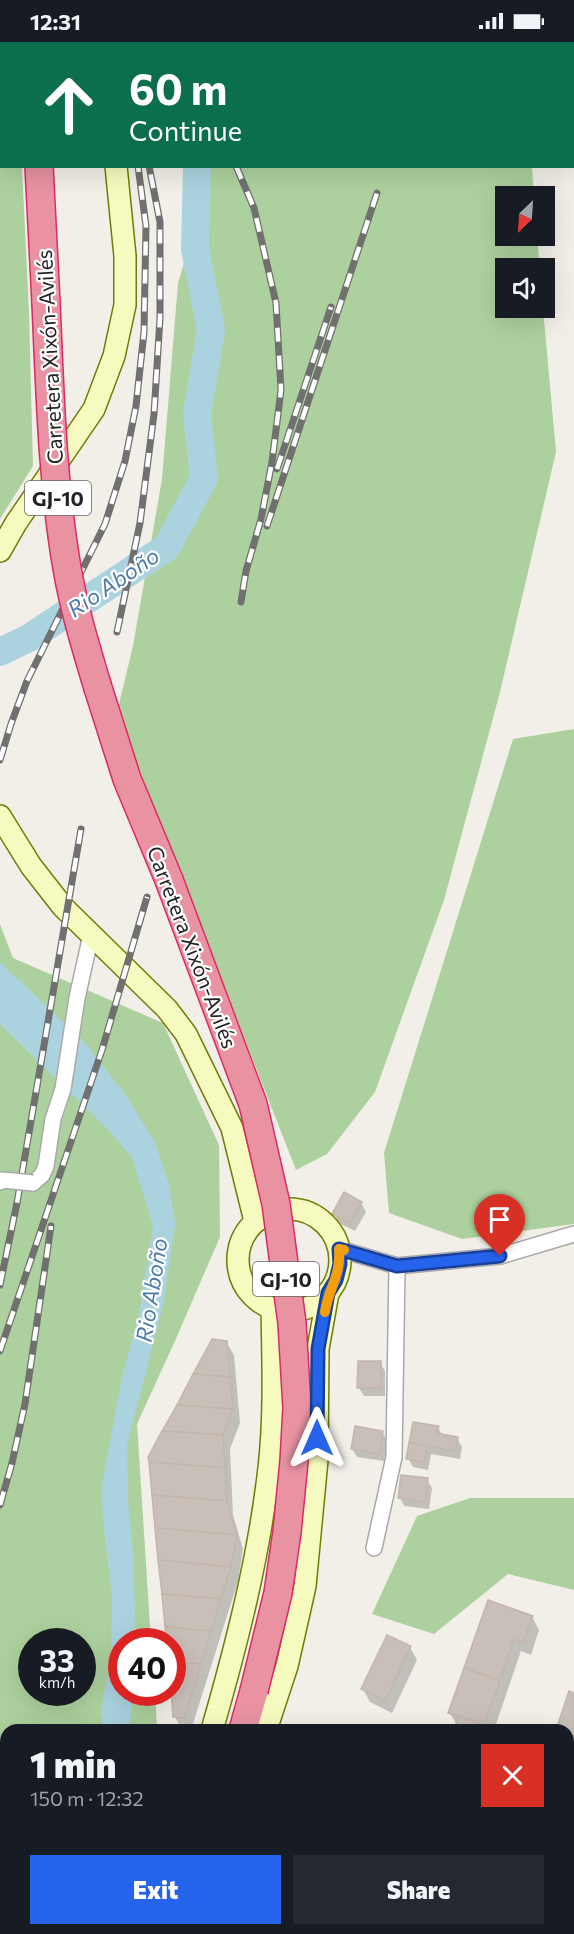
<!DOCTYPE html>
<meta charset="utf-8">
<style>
body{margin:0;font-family:Commissioner,sans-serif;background:#242831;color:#f1f3f6;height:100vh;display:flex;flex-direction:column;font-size:22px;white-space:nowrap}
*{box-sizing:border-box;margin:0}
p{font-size:20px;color:#9ea1a6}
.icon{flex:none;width:33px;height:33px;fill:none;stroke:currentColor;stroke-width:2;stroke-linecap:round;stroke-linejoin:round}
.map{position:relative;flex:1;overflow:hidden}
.details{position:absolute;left:0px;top:1682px;width:574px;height:212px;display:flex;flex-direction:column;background:#171b24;border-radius:18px 18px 0 0;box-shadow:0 6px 24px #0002}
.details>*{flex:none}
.top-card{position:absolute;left:0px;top:0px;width:574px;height:126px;box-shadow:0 6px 24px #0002;background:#0b6e4f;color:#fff;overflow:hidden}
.needle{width:39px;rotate:205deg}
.tools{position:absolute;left:495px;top:144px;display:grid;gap:12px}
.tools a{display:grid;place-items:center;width:60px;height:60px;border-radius:0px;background:#171b24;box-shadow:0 6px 24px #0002;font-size:30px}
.speed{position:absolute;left:18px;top:1586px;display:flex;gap:12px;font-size:30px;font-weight:700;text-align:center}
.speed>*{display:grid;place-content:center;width:78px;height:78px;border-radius:50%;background:#171b24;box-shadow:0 6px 24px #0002;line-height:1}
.speed small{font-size:15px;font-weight:400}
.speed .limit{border:9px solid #d22;background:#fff;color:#111}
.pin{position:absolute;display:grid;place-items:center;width:51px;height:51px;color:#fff;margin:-62px -26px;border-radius:50% 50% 50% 0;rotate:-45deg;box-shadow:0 0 6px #0007}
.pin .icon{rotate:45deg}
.me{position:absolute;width:66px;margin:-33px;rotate:0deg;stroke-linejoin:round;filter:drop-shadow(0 0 4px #0008)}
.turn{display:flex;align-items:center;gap:21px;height:126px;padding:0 30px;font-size:27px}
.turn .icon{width:78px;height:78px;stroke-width:2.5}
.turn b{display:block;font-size:42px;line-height:51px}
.round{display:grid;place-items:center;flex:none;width:63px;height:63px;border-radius:0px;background:#242831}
.head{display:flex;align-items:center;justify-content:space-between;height:102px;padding:0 30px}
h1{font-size:36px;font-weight:800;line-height:45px}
.button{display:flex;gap:12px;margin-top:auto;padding:12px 30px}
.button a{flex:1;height:69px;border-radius:0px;background:#2563eb;color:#fff;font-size:24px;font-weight:800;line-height:69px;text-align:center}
.button a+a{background:#242831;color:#f1f3f6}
.status{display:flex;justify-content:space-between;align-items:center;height:42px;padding:0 30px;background:#171b24;direction:ltr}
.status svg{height:16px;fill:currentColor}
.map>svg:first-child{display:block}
.forest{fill:#add19e;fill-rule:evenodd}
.water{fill:#aad3df}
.shadow{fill:#0003}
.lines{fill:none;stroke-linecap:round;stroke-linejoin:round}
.river{stroke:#aad3df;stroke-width:28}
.building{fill:#c7bfb8;stroke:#c4b6ab;stroke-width:1.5}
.street-casing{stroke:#a9a9a9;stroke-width:18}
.secondary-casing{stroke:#707d05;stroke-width:24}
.highway-casing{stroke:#dc2a67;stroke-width:30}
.street{stroke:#fff;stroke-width:15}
.secondary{stroke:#f7fabf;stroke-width:21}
.highway{stroke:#e892a2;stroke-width:27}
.rail-casing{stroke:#707070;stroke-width:7}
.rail{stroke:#fff;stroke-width:4.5;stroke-dasharray:14;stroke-linecap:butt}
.street-bridge-casing{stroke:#a9a9a9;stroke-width:18;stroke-linecap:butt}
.highway-bridge-casing{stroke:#dc2a67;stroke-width:30;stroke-linecap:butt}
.street-bridge{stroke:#fff;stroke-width:15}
.highway-bridge{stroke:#e892a2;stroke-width:27}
.route-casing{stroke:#184099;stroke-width:15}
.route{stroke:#2563eb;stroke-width:10}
.slow{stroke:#f59e0b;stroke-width:10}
.labels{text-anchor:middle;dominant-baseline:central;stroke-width:4.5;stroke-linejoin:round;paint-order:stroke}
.shield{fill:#fff;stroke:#646464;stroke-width:1.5}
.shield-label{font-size:20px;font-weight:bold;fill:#222}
.street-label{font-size:21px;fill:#222;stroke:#fff}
.water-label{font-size:22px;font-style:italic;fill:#4a7aab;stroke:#fff}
</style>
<div class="status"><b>12:31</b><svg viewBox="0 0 49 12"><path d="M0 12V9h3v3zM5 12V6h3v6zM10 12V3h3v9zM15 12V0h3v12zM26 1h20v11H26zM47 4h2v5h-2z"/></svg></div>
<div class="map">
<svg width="574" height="1892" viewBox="0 0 574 1892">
<rect width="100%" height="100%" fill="#f2efe9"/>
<!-- forest -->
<g class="forest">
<polygon points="0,0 2,1 2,124 22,125 29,270 33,424 0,477"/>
<polygon points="195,0 393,0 394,1 194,1"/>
<polygon points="204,125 532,125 534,154 506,154 506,194 537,194 540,226 506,226 506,266 543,266 556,410 500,650 444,858 375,1050 327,1112 296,1128 117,670 133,604 162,437 178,241 208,143"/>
<polygon points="574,687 574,1182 462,1197 389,1171 384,1111 513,697"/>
<path d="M0,882L13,916L163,981L219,1103L220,1195L175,1299L137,1382L151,1599H122V1650H155L157,1687L6,1688V1887H78L74,1892H0ZM32,1599H82V1650H32Z"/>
<polygon points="470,1456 574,1456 574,1548 508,1532 434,1592 372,1572 417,1474"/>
<polygon points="574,1858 574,1892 553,1892 556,1887 568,1887 569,1867"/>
</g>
<!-- water -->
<g class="water">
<polygon points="0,920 84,1000 125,1052 154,1098 169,1142 175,1182 164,1259 127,1403 128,1458 134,1522 135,1599 122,1599 122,1650 134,1650 129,1687 103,1687 101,1668 111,1615 112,1553 105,1497 101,1448 122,1335 139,1272 153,1184 132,1115 108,1088 0,982"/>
<polygon points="6,1881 6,1887 35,1887 28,1892 0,1892 0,1886"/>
</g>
<!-- shadow -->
<g class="shadow">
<polygon points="361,1161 366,1170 355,1189 339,1181 334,1172"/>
<polygon points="226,1300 234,1313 240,1381 230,1407 233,1473 243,1507 238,1539 191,1688 182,1688 175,1675 172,1599 168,1599"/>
<polygon points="380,1321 385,1329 385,1354 364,1354 359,1346"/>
<polygon points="438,1386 443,1394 457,1396 462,1405 460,1417 431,1412 428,1428 413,1425 408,1416"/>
<polygon points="382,1390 387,1399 384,1419 357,1415 352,1407"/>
<polygon points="427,1438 432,1446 429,1467 404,1464 400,1455"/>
<polygon points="532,1575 539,1588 531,1613 521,1609 494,1688 457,1683 450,1671"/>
<polygon points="410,1605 417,1618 392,1671 370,1660 363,1647"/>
<polygon points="570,1651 574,1652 574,1776 572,1776 574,1779 574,1800 568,1818 568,1688 558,1688"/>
<polygon points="241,1887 347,1887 344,1892 239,1892"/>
</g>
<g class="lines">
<!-- river -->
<g class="river">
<polyline points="197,0 197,2"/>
<polyline points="0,610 29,596 167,505 204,436 197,372 211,288 195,207 197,124"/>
</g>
</g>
<!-- building -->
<g class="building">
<polygon points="344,1150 362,1160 350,1181 332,1172"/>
<polygon points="212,1297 227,1299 230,1335 193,1332"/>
<polygon points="358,1319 381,1319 381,1346 357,1346"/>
<polygon points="193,1332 230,1335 233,1367 177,1363"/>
<polygon points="177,1363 233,1367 223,1393 162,1389"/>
<polygon points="413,1380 439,1384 437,1391 458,1395 455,1409 409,1401"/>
<polygon points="355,1384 383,1389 379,1412 351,1407"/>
<polygon points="162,1389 223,1393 225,1426 149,1420 148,1415"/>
<polygon points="409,1401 427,1404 424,1420 406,1417"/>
<polygon points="149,1420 225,1426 227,1459 152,1453"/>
<polygon points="401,1433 428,1436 425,1460 398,1456"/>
<polygon points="152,1453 227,1459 237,1493 155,1486"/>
<polygon points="155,1486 237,1493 231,1525 158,1518"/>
<polygon points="158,1518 231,1525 221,1557 162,1552"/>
<polygon points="162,1552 221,1557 211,1589 165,1585"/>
<polygon points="488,1558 533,1574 523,1601 514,1597 500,1639 464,1626"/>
<polygon points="165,1585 211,1589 201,1622 172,1619 172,1599 166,1599"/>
<polygon points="387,1593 411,1604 385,1659 361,1647"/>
<polygon points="172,1619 201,1622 184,1676 173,1675 171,1650 172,1650"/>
<polygon points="464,1626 500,1639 484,1683 448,1671"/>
<polygon points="569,1649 574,1651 574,1690 557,1685"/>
<polygon points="459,1674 484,1683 496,1688 454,1688"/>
<polygon points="568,1688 574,1690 574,1729 568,1727"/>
<polygon points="568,1727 574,1729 574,1766 568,1765"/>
<polygon points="239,1887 261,1887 273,1892 237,1892"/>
<polygon points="261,1887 334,1887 332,1892 273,1892"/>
<polygon points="493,1887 519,1887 527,1892 490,1892"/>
</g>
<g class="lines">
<defs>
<g id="street">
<polyline points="0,1140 2,1138 13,1139"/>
<polyline points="33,1141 42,1133 46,1124 53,1077 63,1047 77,956 91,893"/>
<polyline points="339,1207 397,1224 500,1214 574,1192"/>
<polyline points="374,1506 394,1415 397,1224"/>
</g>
<g id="secondary">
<polyline points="102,0 103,2"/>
<polyline points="0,509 16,481 94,367 114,314 125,263 125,214 116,124"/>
<polyline points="0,774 31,824 63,865 167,967 186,992 232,1086 255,1179"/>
<circle cx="289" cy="1218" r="51"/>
<path d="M212,1688C237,1601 259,1515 269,1426C275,1373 273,1319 272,1266"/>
<polyline points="266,1688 287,1624 305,1544 317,1418 318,1307 328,1251"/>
<polyline points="103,1887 108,1892"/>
<polyline points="136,1892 141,1887"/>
</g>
<g id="highway">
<polyline points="22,0 22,2"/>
<polyline points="39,124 46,261"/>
<polyline points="98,646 127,737 169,838"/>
<polyline points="243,1688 254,1649"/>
<polyline points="180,1892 182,1887"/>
</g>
</defs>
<!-- street casing -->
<use href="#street" class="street-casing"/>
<!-- secondary casing -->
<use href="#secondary" class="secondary-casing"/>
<!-- highway casing -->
<use href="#highway" class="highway-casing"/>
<!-- street -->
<use href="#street" class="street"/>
<!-- secondary -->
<use href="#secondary" class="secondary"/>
<!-- highway -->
<use href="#highway" class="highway"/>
<defs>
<g id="rail">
<polyline points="126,0 126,2"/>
<polyline points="156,0 158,2"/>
<polyline points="236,124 254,166 276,261 281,348 272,420 261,477 246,529 241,560"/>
<polyline points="277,427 331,265"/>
<polyline points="267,484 377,151"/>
<polyline points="117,590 140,481 154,372 160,276 160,180 149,124"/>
<polyline points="0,718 11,682 27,639 105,482 125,419 136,364 144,290 146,184 138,124"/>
<polyline points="0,1243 17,1161 81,787"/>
<polyline points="0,1309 102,1008 147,855"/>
<polyline points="0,1463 12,1421 25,1362 51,1184"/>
</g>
</defs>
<!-- rail casing -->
<use href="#rail" class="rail-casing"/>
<!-- rail -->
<use href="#rail" class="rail"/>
<defs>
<polyline id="street-bridge" points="13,1139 33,1141"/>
<g id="highway-bridge">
<path d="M46,261C50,349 52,439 67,526C74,567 86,606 98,646"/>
<polyline points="169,838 253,1062 276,1162 292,1281 297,1366 294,1419 287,1490 278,1551 254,1649"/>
</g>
</defs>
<!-- street-bridge casing -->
<use href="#street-bridge" class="street-bridge-casing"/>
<!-- highway-bridge casing -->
<use href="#highway-bridge" class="highway-bridge-casing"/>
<!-- street-bridge -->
<use href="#street-bridge" class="street-bridge"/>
<!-- highway-bridge -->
<use href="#highway-bridge" class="highway-bridge"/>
</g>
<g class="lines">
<defs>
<polyline id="route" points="317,1396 318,1307 328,1251 336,1238 340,1222 339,1207 397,1224 500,1214"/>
</defs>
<!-- route casing -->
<use href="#route" class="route-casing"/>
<!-- route -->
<use href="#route" class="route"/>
<!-- slow -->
<path class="slow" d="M325,1270C329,1244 341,1235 339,1207L344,1208"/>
</g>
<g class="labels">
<!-- shield labels -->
<g class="shield">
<rect x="25" y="439" width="66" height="34" rx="4.5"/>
<rect x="253" y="1220" width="66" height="34" rx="4.5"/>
</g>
<g class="shield-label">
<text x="58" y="456">GJ-10</text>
<text x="286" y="1237">GJ-10</text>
</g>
<!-- street labels -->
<g class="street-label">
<text transform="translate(49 315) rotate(-93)">Carretera Xixón-Avilés</text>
<text transform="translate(193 905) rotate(69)">Carretera Xixón-Avilés</text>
</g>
<!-- water labels -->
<g class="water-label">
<text transform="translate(113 540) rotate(-34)">Rio Aboño</text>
<text transform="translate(151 1248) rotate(-81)">Rio Aboño</text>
</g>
</g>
</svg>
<div class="tools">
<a><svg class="needle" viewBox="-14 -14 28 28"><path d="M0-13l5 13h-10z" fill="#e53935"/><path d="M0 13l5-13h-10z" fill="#9ea1a6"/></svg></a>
<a><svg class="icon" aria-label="sound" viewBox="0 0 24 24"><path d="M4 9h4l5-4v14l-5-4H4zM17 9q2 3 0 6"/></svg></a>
</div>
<div class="speed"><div>33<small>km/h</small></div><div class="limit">40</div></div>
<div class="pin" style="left:500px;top:1214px;background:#d93025"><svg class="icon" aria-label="arrive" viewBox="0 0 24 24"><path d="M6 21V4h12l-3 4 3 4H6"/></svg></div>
<svg class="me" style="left:317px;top:1396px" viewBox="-20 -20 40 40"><path d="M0-17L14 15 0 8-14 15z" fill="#2563eb" stroke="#fff" stroke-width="4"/></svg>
<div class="top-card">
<div class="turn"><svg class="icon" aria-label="ahead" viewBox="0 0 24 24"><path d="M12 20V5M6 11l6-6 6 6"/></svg><div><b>60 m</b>Continue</div></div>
</div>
<section class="details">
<div class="head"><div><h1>1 min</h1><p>150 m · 12:32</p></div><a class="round" style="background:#d93025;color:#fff"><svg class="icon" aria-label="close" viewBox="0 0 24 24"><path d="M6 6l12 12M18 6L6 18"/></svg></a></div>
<div class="button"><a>Exit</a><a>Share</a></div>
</section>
</div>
